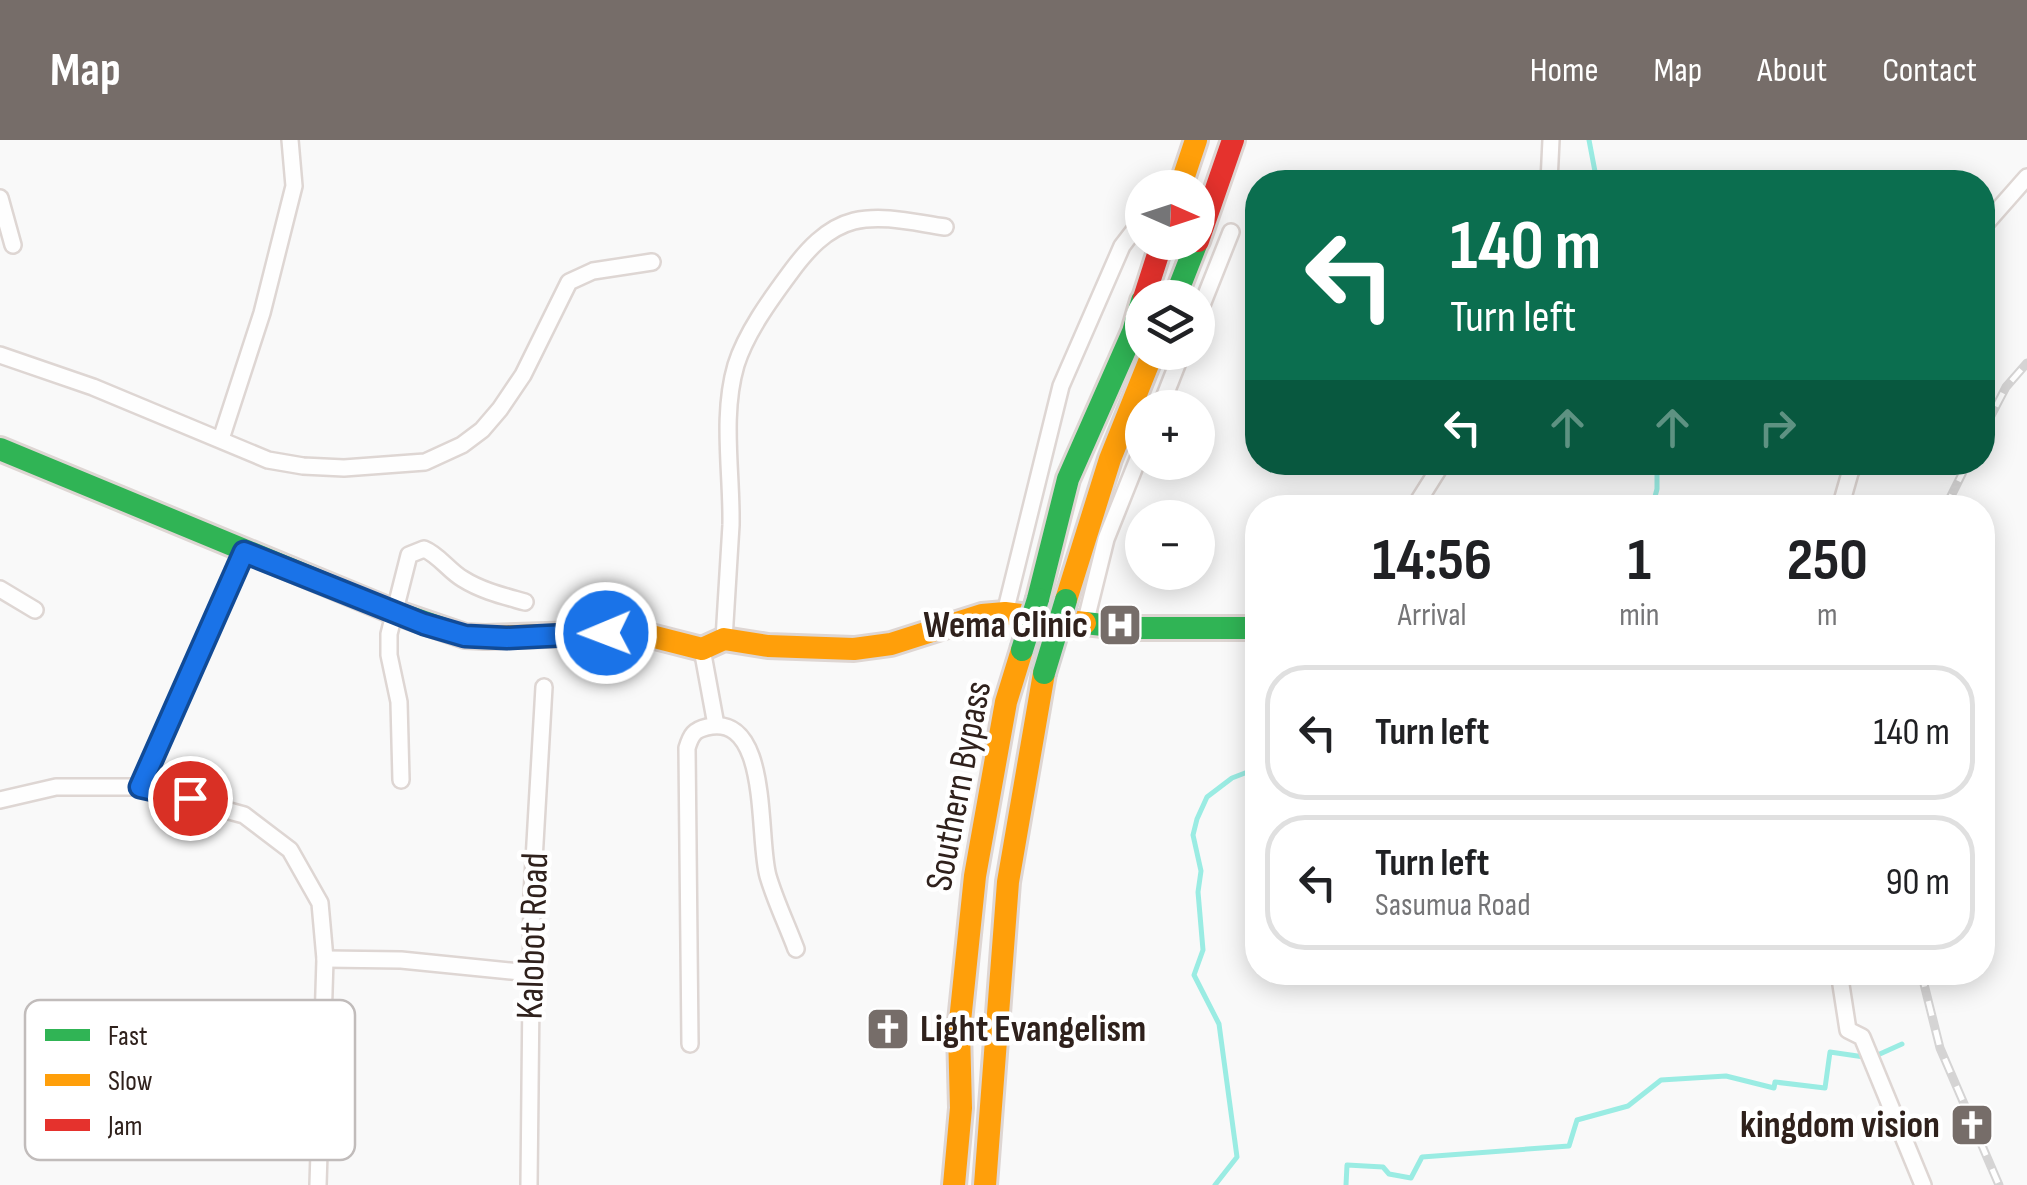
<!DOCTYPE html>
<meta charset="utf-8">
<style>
body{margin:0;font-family:"Sofia Sans Condensed",sans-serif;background:#f2f2f2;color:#202124;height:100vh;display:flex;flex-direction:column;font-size:38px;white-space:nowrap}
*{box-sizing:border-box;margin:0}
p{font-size:32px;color:#757577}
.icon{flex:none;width:55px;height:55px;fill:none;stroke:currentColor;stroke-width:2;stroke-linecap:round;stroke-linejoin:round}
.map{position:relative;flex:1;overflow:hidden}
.sheet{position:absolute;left:1245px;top:355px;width:750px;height:490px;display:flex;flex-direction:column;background:#fff;border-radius:40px;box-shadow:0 5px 25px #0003}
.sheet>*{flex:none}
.hud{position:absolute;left:1245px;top:30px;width:750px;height:305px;border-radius:40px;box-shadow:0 5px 25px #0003;background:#0b6e4f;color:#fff;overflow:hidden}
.needle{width:65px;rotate:93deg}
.buttons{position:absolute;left:1125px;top:30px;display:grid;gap:20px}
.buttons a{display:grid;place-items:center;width:90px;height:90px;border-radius:50%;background:#fff;box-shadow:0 5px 25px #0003;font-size:50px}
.pin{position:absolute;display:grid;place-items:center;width:85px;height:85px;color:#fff;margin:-42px;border:5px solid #fff;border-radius:50%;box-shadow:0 2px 10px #0007}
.me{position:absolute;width:110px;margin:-55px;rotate:269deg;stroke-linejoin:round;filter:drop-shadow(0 0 8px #0008)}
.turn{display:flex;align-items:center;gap:35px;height:210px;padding:0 40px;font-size:45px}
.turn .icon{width:130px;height:130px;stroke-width:2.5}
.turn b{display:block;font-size:70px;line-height:85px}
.lanes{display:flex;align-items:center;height:95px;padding:0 40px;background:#0003;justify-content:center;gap:50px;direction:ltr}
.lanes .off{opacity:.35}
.eta{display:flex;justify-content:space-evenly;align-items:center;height:170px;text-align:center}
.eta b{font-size:60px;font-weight:700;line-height:70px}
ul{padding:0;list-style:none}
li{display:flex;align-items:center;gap:30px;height:135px;margin:0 20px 15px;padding:0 20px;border:5px solid #e0e0e0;border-radius:40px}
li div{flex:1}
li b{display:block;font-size:38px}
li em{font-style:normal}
header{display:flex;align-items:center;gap:60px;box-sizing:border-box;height:140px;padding:0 50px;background:#766d69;color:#fff}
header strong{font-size:48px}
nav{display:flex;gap:55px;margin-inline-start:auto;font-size:35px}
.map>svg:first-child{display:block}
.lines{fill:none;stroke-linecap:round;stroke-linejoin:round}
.stream{stroke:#9aece3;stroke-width:5}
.street-casing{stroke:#ded6d3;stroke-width:20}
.fast-casing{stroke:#ded6d3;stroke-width:28}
.slow-casing{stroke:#ded6d3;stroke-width:28}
.jam-casing{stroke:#ded6d3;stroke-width:28}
.street{stroke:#fefefe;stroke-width:15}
.fast{stroke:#30b455;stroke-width:22}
.slow{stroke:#ff9f0a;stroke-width:22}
.jam{stroke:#e5322d;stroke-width:22}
.rail-casing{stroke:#d5d4d4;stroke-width:9}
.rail{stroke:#fff;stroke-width:5;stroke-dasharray:15;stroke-linecap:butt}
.fast-bridge-casing{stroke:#d7d5d4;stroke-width:28;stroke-linecap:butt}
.fast-bridge{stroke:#30b455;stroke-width:22}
.route-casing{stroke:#114b97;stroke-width:25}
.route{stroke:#1a73e8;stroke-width:18}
.labels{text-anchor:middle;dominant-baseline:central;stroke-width:9;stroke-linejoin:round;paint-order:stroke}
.poi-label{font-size:38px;font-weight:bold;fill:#2f211c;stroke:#fff;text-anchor:end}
.street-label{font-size:38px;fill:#2f211c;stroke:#fff}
.key{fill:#fff;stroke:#c1bcbb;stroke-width:2.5}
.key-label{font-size:28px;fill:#2f211c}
</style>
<header>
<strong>Map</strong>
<nav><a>Home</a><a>Map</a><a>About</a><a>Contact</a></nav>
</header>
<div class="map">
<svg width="2027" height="1045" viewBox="0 0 2027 1045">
<rect width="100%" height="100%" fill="#f9f9f9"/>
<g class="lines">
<!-- stream -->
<g class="stream">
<polyline points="1589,0 1597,42"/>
<polyline points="1652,368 1657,349 1657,322"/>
<polyline points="1215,1045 1237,1017 1219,884 1194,835 1203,810 1198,752 1201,731 1193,695 1197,679 1207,657 1232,638 1258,628"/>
<polyline points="1346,1045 1347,1025 1383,1027 1389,1034 1411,1038 1422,1017 1569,1006 1577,980 1628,966 1661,940 1726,936 1774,948 1775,942 1825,948 1830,912 1871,918 1902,904"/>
</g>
<defs>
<g id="street">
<polyline points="1549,42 1551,0"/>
<polyline points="0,58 13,105"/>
<polyline points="1982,88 2027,37"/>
<polyline points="1198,175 1231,92"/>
<polyline points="0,215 93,247 268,320 303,326 344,328 425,322 462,305 482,290 500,269 523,235 569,142 593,131 652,122"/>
<polyline points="1160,268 1182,212"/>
<polyline points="221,299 262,173 294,46 290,0"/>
<polyline points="1414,368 1443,322"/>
<polyline points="1840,368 1850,333 1856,322"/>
<polyline points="0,449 35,470"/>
<polyline points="1005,473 1061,246 1122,106 1142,80"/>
<polyline points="1085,484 1106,399 1142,309"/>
<path d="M724,499C726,461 729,423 731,385C732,333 721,276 736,225C746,193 770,160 790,133C806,111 826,88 854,81C883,74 916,83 945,87"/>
<polyline points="702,509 716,585"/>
<path d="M401,640L399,562L389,515V494L409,415L424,409C439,415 449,431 463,439C482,451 504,456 525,462"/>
<polyline points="141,647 244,412"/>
<polyline points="0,660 56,647 141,647 244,675 290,710 320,763 325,819 318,1045"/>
<polyline points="325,819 401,820 530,833"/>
<polyline points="1839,832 1848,890 1862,897 1923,1045"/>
<path d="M690,904L687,608C691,595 694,590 707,587C771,572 757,698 768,736C775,760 787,785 796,809"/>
<polyline points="529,1045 532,755 544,547"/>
</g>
<g id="fast">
<polyline points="1175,158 1197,102"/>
<polyline points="0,309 392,471 465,496 485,497"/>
<polyline points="1038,459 1068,339 1133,192 1142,161"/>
<polyline points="1085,483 1130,488 1258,488"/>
</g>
<g id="slow">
<polyline points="1180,48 1196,0"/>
<polyline points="1066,460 1110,319 1153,212"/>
<polyline points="485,497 607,493 647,495 702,509 724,499 768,506 854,509 891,504 982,475 1005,473 1085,483"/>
<polyline points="954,1045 961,968 959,891 975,736 1006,562 1022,510"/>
<polyline points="985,1045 1008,742 1044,533"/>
</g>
<g id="jam">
<polyline points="1198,101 1233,0"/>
<polyline points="1144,158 1162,102"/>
</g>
</defs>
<!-- street casing -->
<use href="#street" class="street-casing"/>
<!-- fast casing -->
<use href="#fast" class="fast-casing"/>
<!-- slow casing -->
<use href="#slow" class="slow-casing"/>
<!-- jam casing -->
<use href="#jam" class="jam-casing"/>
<!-- street -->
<use href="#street" class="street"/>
<!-- fast -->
<use href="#fast" class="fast"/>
<!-- slow -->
<use href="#slow" class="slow"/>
<!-- jam -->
<use href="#jam" class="jam"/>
<defs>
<g id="rail">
<polyline points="1982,293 2006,247 2027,223"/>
<polyline points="1945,368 1968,322"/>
<polyline points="1921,832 1940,908 1999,1045"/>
</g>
</defs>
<!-- rail casing -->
<use href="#rail" class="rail-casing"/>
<!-- rail -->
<use href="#rail" class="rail"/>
<defs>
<g id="fast-bridge">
<polyline points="1022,510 1038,459"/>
<polyline points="1044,533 1066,460"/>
</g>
</defs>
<!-- fast-bridge casing -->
<use href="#fast-bridge" class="fast-bridge-casing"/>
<!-- fast-bridge -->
<use href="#fast-bridge" class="fast-bridge"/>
</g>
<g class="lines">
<defs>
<polyline id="route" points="190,658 140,647 244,412 424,484 465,496 507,498 606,493"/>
</defs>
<!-- route casing -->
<use href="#route" class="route-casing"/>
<!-- route -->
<use href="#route" class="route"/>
</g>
<!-- icons -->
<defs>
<symbol id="hospital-square" viewBox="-11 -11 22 22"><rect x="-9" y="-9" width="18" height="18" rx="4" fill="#766d69" stroke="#fff"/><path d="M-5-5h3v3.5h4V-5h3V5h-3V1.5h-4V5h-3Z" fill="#fff"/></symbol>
<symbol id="church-square" viewBox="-11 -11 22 22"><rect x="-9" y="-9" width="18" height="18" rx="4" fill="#766d69" stroke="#fff"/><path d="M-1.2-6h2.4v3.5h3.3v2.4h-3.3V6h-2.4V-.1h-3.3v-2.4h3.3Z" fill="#fff"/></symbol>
</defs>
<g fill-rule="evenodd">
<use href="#hospital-square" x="1095" y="460" width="50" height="50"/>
<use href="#church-square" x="863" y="864" width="50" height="50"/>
<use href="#church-square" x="1947" y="960" width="50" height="50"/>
</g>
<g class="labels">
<!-- poi labels -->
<g class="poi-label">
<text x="1088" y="485">Wema Clinic</text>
<text x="920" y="889" text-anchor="start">Light Evangelism</text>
<text x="1940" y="985">kingdom vision</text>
</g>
<!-- street labels -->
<g class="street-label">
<text transform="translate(959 646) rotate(-79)">Southern Bypass</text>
<text transform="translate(533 796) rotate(-88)">Kalobot Road</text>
</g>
</g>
<!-- legend -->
<rect x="25" y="860" width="330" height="160" rx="15" class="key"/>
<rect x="45" y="889" width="45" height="12" fill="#30b455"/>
<rect x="45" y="934" width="45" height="12" fill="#ff9f0a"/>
<rect x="45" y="979" width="45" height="12" fill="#e5322d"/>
<g class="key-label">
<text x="108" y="905">Fast</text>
<text x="108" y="950">Slow</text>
<text x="108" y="995">Jam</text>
</g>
</svg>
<div class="buttons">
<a><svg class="needle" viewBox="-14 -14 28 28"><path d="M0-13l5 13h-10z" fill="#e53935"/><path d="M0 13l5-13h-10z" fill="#757577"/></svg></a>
<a><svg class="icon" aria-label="layers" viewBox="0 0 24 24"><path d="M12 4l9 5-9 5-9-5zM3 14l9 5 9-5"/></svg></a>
<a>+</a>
<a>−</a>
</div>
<div class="pin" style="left:190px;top:658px;background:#d93025"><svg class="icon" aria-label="arrive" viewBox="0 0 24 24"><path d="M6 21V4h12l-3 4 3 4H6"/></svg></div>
<svg class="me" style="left:606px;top:493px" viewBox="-20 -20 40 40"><circle r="17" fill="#1a73e8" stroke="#fff" stroke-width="3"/><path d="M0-11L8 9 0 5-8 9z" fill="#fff"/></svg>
<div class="hud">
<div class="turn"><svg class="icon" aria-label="left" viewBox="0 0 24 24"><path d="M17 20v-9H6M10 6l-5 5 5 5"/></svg><div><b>140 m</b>Turn left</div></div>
<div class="lanes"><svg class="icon" aria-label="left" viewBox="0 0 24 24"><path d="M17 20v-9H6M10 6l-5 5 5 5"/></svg><svg class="icon off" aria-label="ahead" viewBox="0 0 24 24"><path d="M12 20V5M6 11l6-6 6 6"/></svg><svg class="icon off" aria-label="ahead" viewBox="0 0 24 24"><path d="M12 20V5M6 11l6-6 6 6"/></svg><svg class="icon off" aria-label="right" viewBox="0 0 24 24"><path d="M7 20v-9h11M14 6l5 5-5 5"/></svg></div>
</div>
<section class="sheet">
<div class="eta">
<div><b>14:56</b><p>Arrival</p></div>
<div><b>1</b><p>min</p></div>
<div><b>250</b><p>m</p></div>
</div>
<ul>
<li><svg class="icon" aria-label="left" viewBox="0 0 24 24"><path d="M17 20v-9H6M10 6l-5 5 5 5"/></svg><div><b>Turn left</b></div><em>140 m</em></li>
<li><svg class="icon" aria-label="left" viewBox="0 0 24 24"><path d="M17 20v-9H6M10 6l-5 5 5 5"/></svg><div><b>Turn left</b><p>Sasumua Road</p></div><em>90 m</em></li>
</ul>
</section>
</div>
